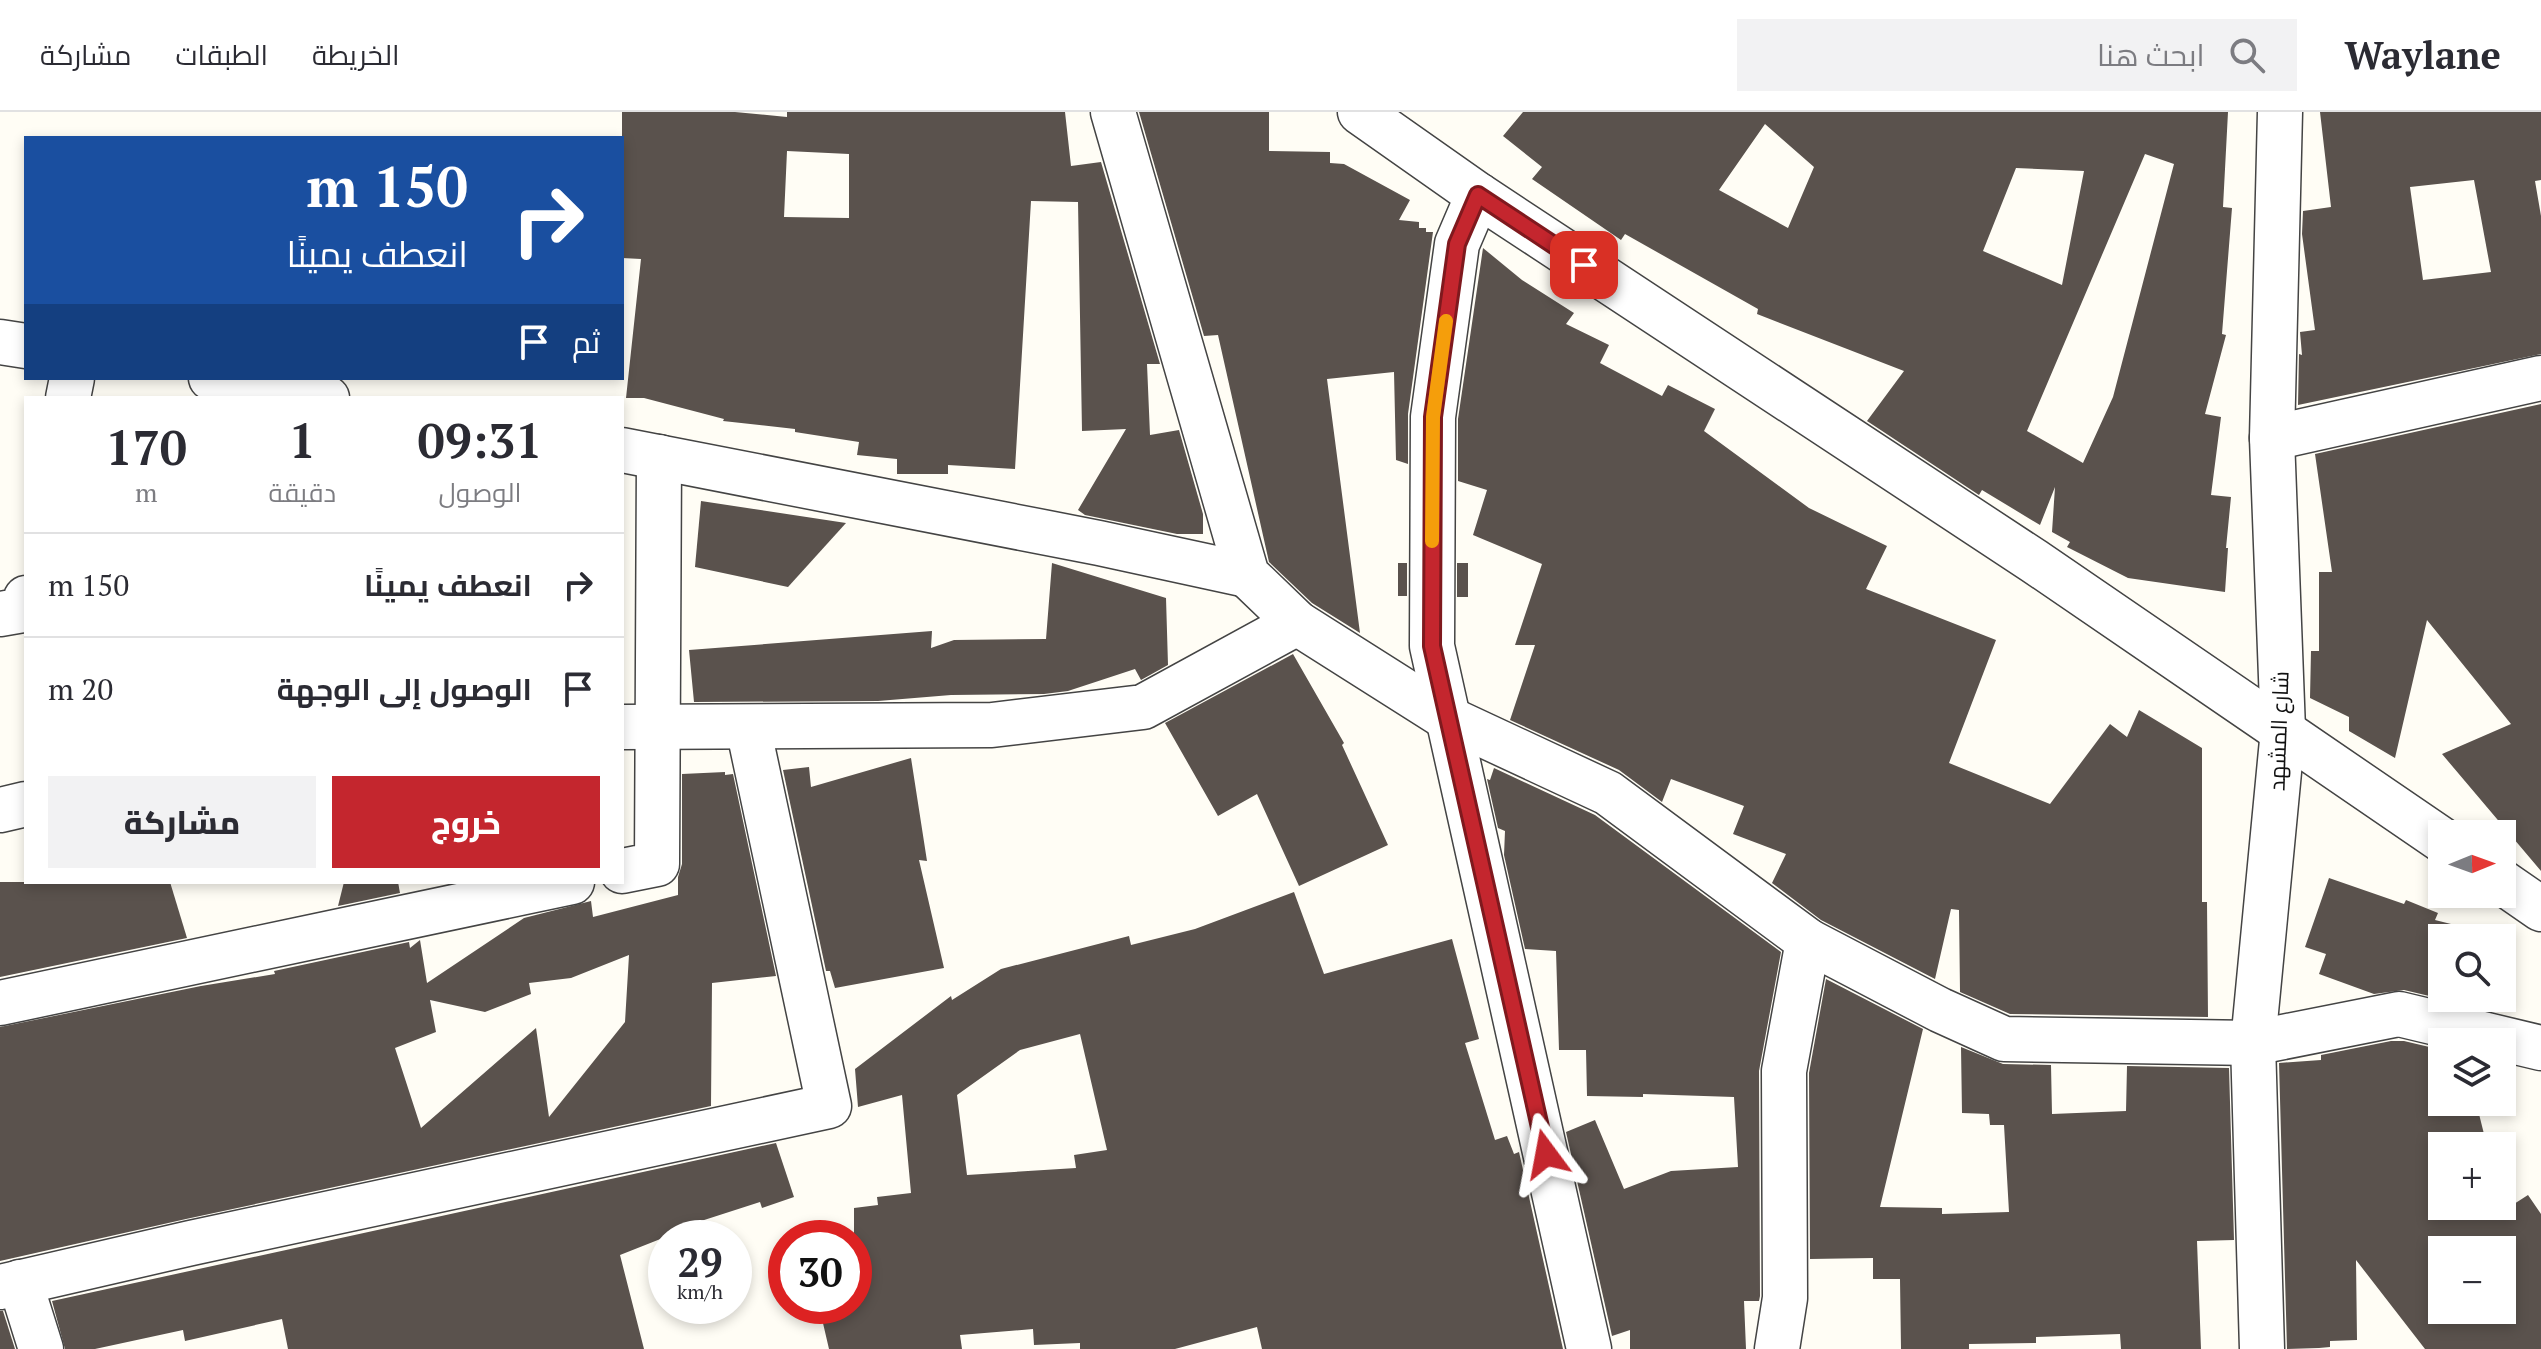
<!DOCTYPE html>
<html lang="ar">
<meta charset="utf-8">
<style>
body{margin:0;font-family:"PT Serif",Cairo,serif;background:#f2f2f3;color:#2b2b33;direction:rtl;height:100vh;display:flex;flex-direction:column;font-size:30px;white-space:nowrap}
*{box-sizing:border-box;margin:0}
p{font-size:26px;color:#7c7c81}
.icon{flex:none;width:44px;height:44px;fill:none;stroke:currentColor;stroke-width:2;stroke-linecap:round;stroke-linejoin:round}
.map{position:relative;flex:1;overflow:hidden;direction:ltr}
.drawer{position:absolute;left:24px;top:284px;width:600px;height:488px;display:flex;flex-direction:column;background:#fff;border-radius:0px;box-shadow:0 4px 12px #0003;direction:rtl}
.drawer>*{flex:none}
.hud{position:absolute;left:24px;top:24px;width:600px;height:244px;border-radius:0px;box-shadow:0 4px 12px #0003;direction:rtl;background:#1a4fa0;color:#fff;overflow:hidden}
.needle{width:52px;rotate:89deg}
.tools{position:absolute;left:2428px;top:708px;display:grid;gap:16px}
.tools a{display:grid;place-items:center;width:88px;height:88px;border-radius:0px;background:#fff;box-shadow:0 4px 12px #0003;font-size:40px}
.speed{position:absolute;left:648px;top:1108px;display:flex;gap:16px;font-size:40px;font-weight:700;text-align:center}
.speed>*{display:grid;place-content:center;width:104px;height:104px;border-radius:50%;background:#fff;box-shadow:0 4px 12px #0003;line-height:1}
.speed small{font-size:20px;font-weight:400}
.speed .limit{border:12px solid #d22;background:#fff;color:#111}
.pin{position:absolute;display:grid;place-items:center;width:68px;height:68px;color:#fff;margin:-34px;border-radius:16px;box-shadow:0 4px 12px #0006}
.me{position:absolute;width:88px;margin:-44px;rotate:347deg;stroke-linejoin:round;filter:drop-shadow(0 0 6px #0008)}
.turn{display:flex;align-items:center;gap:28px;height:168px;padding:0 24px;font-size:36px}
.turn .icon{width:104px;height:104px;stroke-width:2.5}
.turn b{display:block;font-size:56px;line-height:68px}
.then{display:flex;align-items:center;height:76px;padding:0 24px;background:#0003;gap:16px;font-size:30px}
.eta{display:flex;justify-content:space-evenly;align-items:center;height:136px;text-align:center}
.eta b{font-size:48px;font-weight:800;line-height:56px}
.button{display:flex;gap:16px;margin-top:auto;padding:16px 24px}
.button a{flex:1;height:92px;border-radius:0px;background:#c4262e;color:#fff;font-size:32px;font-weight:800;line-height:92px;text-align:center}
.button a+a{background:#f2f2f3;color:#2b2b33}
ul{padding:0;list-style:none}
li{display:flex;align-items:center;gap:24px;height:104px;padding:0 24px;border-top:2px solid #e1e1e2}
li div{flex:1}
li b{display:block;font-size:30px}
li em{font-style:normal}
header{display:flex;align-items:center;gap:48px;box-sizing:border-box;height:112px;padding:0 40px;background:#fff;border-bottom:2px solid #e1e1e2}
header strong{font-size:38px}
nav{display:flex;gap:44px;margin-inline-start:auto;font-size:28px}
.search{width:560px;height:72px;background:#f2f2f3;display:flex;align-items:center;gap:20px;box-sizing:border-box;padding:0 28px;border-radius:0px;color:#7c7c81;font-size:30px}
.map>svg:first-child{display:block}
.building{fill:#5a524d;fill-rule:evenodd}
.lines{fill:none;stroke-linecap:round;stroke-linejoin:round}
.minor-casing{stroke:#444;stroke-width:47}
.minor{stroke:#fff;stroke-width:44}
.route-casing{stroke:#7f191e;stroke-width:20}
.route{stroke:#c4262e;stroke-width:14}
.slow{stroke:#f59e0b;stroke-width:14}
.labels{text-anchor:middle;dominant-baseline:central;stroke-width:8;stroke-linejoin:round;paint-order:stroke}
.street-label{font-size:22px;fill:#111;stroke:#fff}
</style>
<header>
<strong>Waylane</strong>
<div class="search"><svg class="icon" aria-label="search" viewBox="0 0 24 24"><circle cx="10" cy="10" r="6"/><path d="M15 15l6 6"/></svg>ابحث هنا</div>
<nav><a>الخريطة</a><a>الطبقات</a><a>مشاركة</a></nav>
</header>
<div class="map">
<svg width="2541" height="1237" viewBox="0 0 2541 1237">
<rect width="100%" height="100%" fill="#fffdf5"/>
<!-- building -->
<g class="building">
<path d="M622,0H735L787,5V0H1065L1071,54L1101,50L1160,252H1147L1150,323L1179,318L1203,402V422H1177L1085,403L1078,398L1126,317L1082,319L1078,90L1031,89L1015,357L948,353V362H897V347L857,343L859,330L795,320V317L723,309L724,307L644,286H626L641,147L622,146ZM787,39L849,42V106L784,105Z"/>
<polygon points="1139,0 1269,0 1269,39 1330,40 1330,51 1344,52 1410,88 1399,108 1419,110 1419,116 1426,116 1426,120 1433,120 1408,302 1408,352 1396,348 1394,260 1327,267 1360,521 1312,491 1269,450 1218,223 1204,224"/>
<path d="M1523,0H2228L2223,95L2232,96L2222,222L2226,223L2205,302L2221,305L2211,383L2231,385L2226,436H2228L2225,480L2128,466L2067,435L2070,430L2052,420L2055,375L2040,413L1982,378L1979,383L1867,309L1904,259L1757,202L1758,197L1625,122L1621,128L1532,67L1542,55L1503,24ZM1765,12L1814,55L1788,116L1719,78ZM2145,42L2174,52L2113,285L2083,351L2027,319ZM2016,56L2084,59L2062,173L1983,139Z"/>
<path d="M2320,0H2541V68L2535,69L2541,104V242L2298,293L2299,242L2302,243L2300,220L2315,218L2302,122L2303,99L2331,95ZM2474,68L2491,160L2423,168L2410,75Z"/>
<polygon points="1483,136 1522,168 1574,201 1566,212 1609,233 1600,251 1662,284 1668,273 1715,297 1704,319 1809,396 1887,434 1866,477 1996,528 1949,651 2050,692 2110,612 2127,625 2139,598 2202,636 2202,790 2207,790 2208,905 2010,902 1960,880 1959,798 1951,797 1935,867 1821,808 1772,771 1786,742 1733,722 1744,694 1671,667 1662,690 1619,658 1510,608 1535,533 1515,533 1542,452 1473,423 1487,378 1458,369 1458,307"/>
<polygon points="2541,292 2541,759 2442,642 2511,612 2427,508 2395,646 2349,619 2349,605 2310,586 2311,539 2319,539 2319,460 2332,460 2315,342"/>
<polygon points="701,389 846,411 788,475 695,455"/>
<polygon points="1052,451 1166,486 1168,553 1141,568 1135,557 1068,579 1044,582 951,583 878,589 694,590 689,538 932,519 931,536 954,528 1046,527"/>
<rect x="1398" y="451" width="9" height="33"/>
<rect x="1457" y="451" width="11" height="34"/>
<polygon points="1293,542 1344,631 1342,633 1388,733 1299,774 1257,682 1218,704 1165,611"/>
<polygon points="911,646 927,749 919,748 944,856 835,876 830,859 826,859 783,658 809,655 811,675"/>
<polygon points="1494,656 1595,703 1781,840 1759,959 1760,1184 1759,1189 1744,1189 1746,1237 1630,1237 1630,1218 1612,1224 1566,1020 1595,1008 1624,1077 1671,1059 1738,1055 1734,985 1643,982 1643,985 1587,984 1586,938 1559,938 1556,839 1525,837 1504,743 1505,719 1498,716 1487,667 1490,668"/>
<path d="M725,660V663L733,662L776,864L712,871L711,994L186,1107L0,1149V915L201,874L275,862L274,859L409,830L410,836L420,828L427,871L524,806L591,789L593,805L678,783V765L682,752V662ZM629,843L625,910L549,1005L536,916L421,1016L395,936L436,920L430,888L485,900L531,882L529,871L571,866Z"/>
<polygon points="2329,766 2404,792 2406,788 2438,801 2435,808 2459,814 2457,826 2442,826 2442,887 2404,878 2374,882 2319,862 2326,842 2305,835"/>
<polygon points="0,770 170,770 187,826 0,865"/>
<polygon points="344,770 398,770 400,781 338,794"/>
<path d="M1294,780L1324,862L1452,827L1479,927L1465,931L1495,1028L1507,1024L1514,1042L1519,1040L1563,1237H1262L1257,1215L1175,1237H1080V1231L1034,1233L1033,1217L960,1223L962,1237H829L819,1194H854V1096L878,1093L877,1085L911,1081L902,983L858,995L855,957L951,884L952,888L1001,857L1129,824L1131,833L1195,817ZM1080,922L1107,1038L1074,1043L1076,1056L967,1063L957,983L1020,938Z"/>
<polygon points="1826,867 1923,917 1880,1095 1942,1096 1942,1102 2009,1100 2004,1013 1990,1013 1989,1002 1962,1001 1961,935 2003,952 2051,953 2052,1002 2126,999 2127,954 2229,956 2234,1128 2197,1129 2201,1237 2121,1237 2120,1222 2036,1225 2036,1231 1969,1232 1969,1237 1901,1237 1900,1167 1873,1167 1873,1146 1810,1147 1809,961"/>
<path d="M2391,929H2404L2442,938V990H2476L2487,1034H2442V1094H2502V1039L2503,1099L2528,1083L2541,1102V1237H2425L2356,1148L2357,1228L2330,1229V1235L2319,1236L2287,1237L2279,951L2321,948V943ZM2442,1138H2502V1198H2442Z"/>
<polygon points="776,1031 794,1085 762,1096 760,1090 667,1120 668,1124 620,1143 644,1237 288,1237 282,1207 185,1229 183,1218 95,1237 65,1237 52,1189"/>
<polygon points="0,1199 3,1199 15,1237 0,1237"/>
</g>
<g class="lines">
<defs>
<g id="minor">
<polyline points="1113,0 1247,463 1297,511 1447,606 1608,681 1808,829 1940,898 2004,927 2253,931 2399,902 2541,936"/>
<polyline points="1360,0 1478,83 2034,449 2442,728"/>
<polyline points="1478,83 1457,132 1433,305 1432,534 1589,1237"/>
<polyline points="0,230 26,234"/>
<polyline points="211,266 327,286"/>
<polyline points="68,286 72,266"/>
<polyline points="2272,326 2541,266"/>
<polyline points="622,338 1099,431 1247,463"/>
<polyline points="0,502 23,498 26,486"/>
<polyline points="622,615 992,613 1143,595 1297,511"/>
<polyline points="0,698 26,692"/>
<polyline points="622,759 657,752 659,345"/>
<polyline points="2502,770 2541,797"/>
<polyline points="0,891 572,770"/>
<polyline points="20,1170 41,1237"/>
<polyline points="0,1175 191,1131 829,994 748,615"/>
<polyline points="1777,1237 1785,1186 1784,959 1808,829"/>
<polyline points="2262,1237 2253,931 2283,618 2272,326 2280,0"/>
</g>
</defs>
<!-- minor casing -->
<use href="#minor" class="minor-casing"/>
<!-- minor -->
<use href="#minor" class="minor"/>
</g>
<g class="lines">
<defs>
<polyline id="route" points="1546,1042 1432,534 1433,305 1457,132 1478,83 1584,153"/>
</defs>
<!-- route casing -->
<use href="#route" class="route-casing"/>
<!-- route -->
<use href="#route" class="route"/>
<!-- slow -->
<polyline class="slow" points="1432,429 1433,305 1446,209"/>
</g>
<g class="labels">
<!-- street labels -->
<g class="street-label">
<text transform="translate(2278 619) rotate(-88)">شارع المشهد</text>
</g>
</g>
</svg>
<div class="tools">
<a><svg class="needle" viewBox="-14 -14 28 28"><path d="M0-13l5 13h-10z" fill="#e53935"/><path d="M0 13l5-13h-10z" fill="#7c7c81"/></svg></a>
<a><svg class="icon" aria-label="search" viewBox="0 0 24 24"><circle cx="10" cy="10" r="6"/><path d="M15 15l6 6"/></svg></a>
<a><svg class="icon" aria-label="layers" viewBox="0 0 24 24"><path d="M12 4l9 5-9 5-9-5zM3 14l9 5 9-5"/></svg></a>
<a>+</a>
<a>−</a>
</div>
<div class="speed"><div>29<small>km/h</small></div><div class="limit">30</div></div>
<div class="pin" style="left:1584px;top:153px;background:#d93025"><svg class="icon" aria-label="arrive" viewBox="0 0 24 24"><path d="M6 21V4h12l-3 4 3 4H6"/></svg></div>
<svg class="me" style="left:1546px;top:1042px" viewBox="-20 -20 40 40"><path d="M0-17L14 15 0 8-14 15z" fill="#c4262e" stroke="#fff" stroke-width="4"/></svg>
<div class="hud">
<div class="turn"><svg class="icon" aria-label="right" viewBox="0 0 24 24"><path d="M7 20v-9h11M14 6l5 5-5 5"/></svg><div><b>150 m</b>انعطف يمينًا</div></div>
<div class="then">ثم<svg class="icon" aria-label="arrive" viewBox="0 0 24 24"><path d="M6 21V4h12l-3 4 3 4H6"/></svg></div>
</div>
<section class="drawer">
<div class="eta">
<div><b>09:31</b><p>الوصول</p></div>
<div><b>1</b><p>دقيقة</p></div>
<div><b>170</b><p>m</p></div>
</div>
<ul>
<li><svg class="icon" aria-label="right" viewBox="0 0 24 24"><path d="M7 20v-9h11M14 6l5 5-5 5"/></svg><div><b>انعطف يمينًا</b></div><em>150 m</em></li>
<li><svg class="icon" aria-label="arrive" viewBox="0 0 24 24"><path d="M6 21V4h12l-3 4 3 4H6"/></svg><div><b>الوصول إلى الوجهة</b></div><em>20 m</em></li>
</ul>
<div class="button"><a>خروج</a><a>مشاركة</a></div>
</section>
</div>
